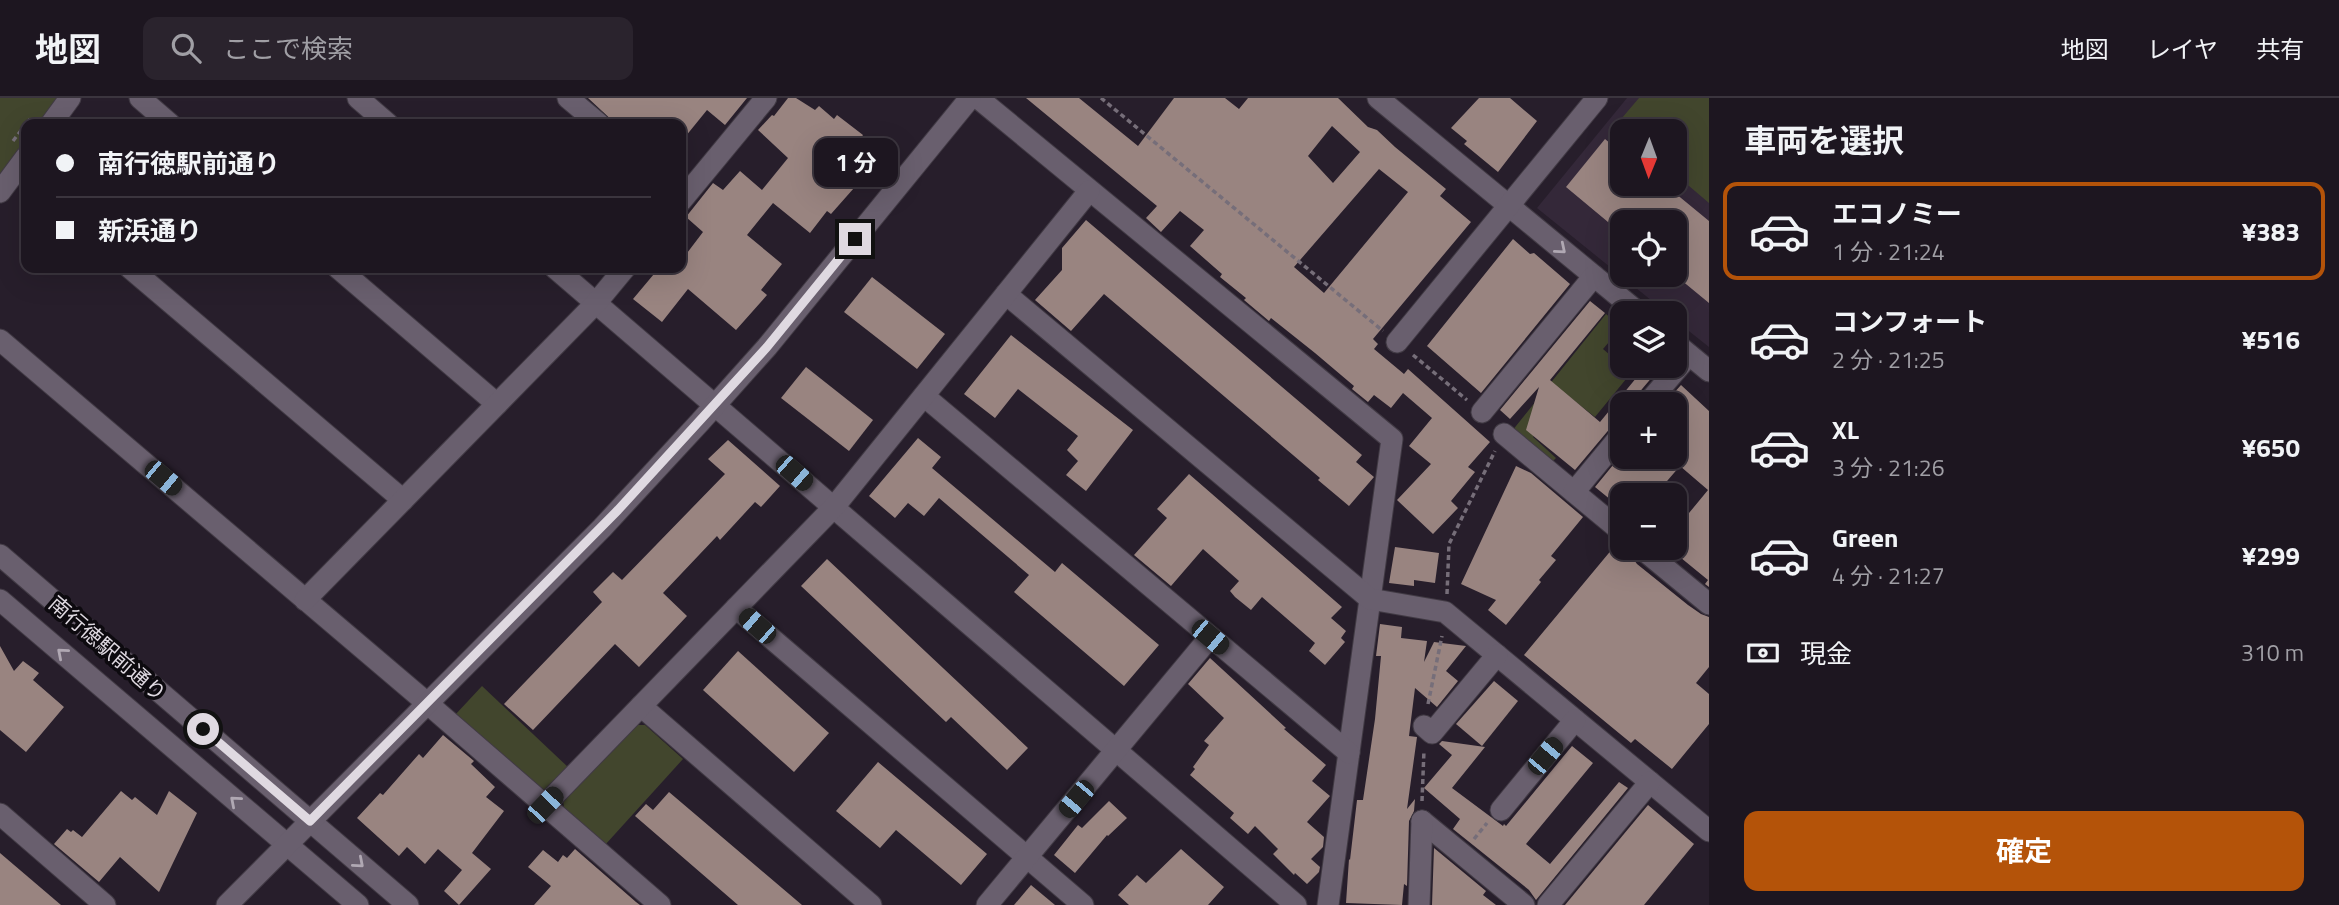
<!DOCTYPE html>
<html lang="ja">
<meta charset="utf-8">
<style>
body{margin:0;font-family:"Titillium Web","Noto Sans JP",sans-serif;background:#2a232d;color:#f1f3f6;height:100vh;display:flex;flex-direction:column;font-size:26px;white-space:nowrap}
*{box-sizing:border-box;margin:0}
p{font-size:23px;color:#a09fa5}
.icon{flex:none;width:38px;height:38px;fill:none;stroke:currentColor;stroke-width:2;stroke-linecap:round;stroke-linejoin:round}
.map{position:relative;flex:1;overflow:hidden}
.sheet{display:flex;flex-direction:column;background:#1d1620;width:630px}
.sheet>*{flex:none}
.guide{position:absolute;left:21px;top:21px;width:665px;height:154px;border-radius:14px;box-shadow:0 7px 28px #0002,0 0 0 2px #3b353e;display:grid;align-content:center;height:154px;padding:0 35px;background:#1d1620}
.needle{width:46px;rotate:181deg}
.tools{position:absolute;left:1610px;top:21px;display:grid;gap:14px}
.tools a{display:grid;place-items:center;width:77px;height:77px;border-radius:14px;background:#1d1620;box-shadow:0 7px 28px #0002,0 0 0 2px #3b353e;font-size:35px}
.end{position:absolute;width:32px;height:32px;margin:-16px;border:9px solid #dfd9e1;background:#111;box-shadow:0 0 0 4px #111}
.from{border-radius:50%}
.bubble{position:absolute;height:49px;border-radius:14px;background:#1d1620;box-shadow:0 7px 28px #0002,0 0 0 2px #3b353e;font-size:23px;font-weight:700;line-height:49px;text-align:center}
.car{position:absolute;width:21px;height:42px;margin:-21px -10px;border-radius:9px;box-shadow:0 0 5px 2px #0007;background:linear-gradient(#222 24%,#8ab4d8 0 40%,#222 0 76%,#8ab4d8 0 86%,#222 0)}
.guide b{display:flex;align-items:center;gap:24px;height:66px;font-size:26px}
.guide b+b{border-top:2px solid #3b353e}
.guide i{width:18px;height:18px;background:#f1f3f6}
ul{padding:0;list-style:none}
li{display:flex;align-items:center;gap:21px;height:98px;margin:0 14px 10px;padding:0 21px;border:4px solid transparent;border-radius:14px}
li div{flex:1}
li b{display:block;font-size:26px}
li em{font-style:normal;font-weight:700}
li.on{border-color:#b45309}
li>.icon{width:63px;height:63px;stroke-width:1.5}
h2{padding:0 35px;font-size:32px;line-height:84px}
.pay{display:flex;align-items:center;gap:18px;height:77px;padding:0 35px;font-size:26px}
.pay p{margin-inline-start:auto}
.button{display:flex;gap:14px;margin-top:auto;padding:14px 35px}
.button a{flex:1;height:80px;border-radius:14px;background:#b45309;color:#fff;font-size:28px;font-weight:700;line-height:80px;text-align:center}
header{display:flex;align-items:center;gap:42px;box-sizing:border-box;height:98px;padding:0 35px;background:#1d1620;border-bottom:2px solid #3b353e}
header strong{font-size:33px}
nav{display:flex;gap:38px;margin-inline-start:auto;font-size:24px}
.search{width:490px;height:63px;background:#2a232d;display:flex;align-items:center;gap:18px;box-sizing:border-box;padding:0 24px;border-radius:14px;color:#a09fa5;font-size:26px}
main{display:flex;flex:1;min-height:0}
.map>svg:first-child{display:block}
</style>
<header>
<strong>地図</strong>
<div class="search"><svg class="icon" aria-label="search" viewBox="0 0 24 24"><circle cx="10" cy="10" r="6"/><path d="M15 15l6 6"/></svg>ここで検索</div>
<nav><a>地図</a><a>レイヤ</a><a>共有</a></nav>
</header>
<main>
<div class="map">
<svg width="1709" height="807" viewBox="0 0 1709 807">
<rect width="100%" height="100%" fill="#271e2b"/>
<!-- built -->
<path fill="#342839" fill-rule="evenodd" d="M1627,0h82v249l-34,-27v-7h-8l-130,-105zM1622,33h53v53h-53zM1622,124h53v53h-53z"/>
<!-- green -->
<g fill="#42462d">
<polygon points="0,0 59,0 39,26 26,26 26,44 0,79"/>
<polygon points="1639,0 1709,0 1709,105 1675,76 1675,33 1624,33 1616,27"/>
<polygon points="1606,216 1622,229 1603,251 1631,275 1595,319 1567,297 1533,339 1556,360 1552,364 1512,333"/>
<polygon points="482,588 569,670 547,693 537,692 455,617"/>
<polygon points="635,627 645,627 683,661 605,747 564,711 563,701"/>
</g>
<!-- building -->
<g fill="#998480" fill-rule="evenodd">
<polygon points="588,0 747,0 725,27 707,12 681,44 681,26 616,26"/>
<polygon points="788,0 796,0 815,12 819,8 834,21 837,17 863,37 861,40 875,52 847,84 854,90 831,116 827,113 810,135 773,105 747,137 782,166 761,192 767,197 736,232 688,191 662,224 633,201 659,170 681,170 681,163 703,134 686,119 713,85 723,92 740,73 762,92 788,60 758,32 772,17 774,18"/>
<path d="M1026,0h53l59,48 36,-48h51l14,11 9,-11h90l30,29 9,3 18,17 51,42 -6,7 31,26 -98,117 5,5 -4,5 30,25 4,-5 82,73 -22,25 7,5 -24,29 7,7 -25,26 -36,-34 34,-36 -22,-18 23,-28 -29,-25 -12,15 -17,-13 -6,7 -16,-13 2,-3 -39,-33 -44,-35 -2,3 -25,-21 2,-2 -26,-21 2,-3 -32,-28 14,-16 -24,-19 -19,21 -15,-14 11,-12zM1332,28l28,26 -27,31 -25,-27zM1379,71l29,23 -84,101 -30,-26z"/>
<polygon points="1479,0 1510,0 1537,23 1498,74 1464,46 1467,43 1451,30"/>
<polygon points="1605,41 1622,55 1622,86 1664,86 1709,123 1709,205 1675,177 1675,124 1648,124 1636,115 1628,124 1622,124 1620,134 1566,89"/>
<polygon points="1086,122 1362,357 1356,364 1374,379 1349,408 1318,382 1320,380 1104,196 1071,233 1035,202 1062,172 1062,150"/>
<polygon points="1513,141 1530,156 1534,155 1570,186 1481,295 1427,248"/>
<polygon points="872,179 945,236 917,271 844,214"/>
<polygon points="1590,203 1605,215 1550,282 1600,324 1646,268 1655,268 1659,271 1637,297 1634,306 1622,306 1622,323 1612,328 1575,372 1526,332 1539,289 1510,321 1500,312"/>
<polygon points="1011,237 1133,332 1086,393 1066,377 1078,363 1067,352 1078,338 1018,291 995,320 964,296"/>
<polygon points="806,269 873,322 849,353 781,300"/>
<polygon points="1681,287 1709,313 1709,489 1705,486 1708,482 1675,455 1675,432 1708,392 1680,368 1655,397 1622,397 1622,411 1595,389 1622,356 1622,359 1675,359 1675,306 1664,306"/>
<polygon points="918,340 941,359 932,370 1055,474 1062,465 1159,547 1124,588 1014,494 1029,477 939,400 924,418 908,405 895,420 869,398"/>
<polygon points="728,342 780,388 761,409 755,404 720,442 717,438 663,495 687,518 639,569 615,546 533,632 504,606 602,504 593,494 613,474 622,482 725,376 708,361"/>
<polygon points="1516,368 1531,375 1583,419 1551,458 1556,462 1539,482 1541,484 1506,527 1488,512 1496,502 1461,486"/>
<polygon points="1189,376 1342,509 1331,520 1346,533 1341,540 1345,544 1325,567 1309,553 1315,545 1262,499 1251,512 1235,499 1230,493 1239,483 1203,451 1171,488 1134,457 1167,420 1157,411"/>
<polygon points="1395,449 1439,455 1435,485 1414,482 1414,488 1389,485"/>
<polygon points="1613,450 1628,450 1629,455 1637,466 1688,507 1701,516 1709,519 1709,569 1696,585 1709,596 1709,626 1672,671 1635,641 1631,645 1524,557"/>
<polygon points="827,461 1028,650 1007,672 951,619 946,624 801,488"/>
<polygon points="1380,526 1402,529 1401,540 1427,543 1424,564 1434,544 1466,548 1446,573 1458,583 1437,609 1415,590 1409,638 1417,639 1407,711 1415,701 1414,713 1409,723 1407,788 1404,786 1402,807 1346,805 1349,761 1350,762 1357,702 1363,702 1375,621 1381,558 1376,558"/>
<polygon points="0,548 14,573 23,563 39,575 33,582 64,609 26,654 0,632"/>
<polygon points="738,553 829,635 794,674 703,592"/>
<polygon points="1210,560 1286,630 1284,631 1326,667 1312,683 1330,698 1307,724 1324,739 1323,749 1311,761 1320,769 1319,774 1307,786 1295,775 1294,777 1273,756 1278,751 1255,728 1248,736 1230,720 1234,715 1190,677 1195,671 1193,669 1209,647 1204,643 1224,620 1188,586"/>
<polygon points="1494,583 1518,603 1482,648 1456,626"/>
<polygon points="443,637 474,663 471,666 495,689 486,699 504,713 472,755 491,771 459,807 444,793 462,772 438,751 425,766 407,749 399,758 357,720 380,695 383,697 419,656 423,660"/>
<polygon points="1442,643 1485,649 1452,690 1503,728 1504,726 1506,728 1572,648 1593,665 1526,746 1550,766 1619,684 1628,690 1536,802 1529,792 1453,731 1460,721 1424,690 1452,657 1439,646"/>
<polygon points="878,664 987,756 961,787 896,732 880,750 836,713"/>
<polygon points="121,693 132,702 135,699 157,717 169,693 197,715 159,794 120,759 99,784 54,746 67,731 71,734 73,732 82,739"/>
<polygon points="669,694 802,807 738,807 635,718 646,706 653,712"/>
<polygon points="1109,703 1127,720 1108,738 1107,737 1075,775 1054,757 1078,727 1082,730"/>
<polygon points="1648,707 1694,746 1644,807 1565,807"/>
<polygon points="1434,750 1486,793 1483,797 1496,807 1432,807"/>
<polygon points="575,751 636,804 640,807 534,807 551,788 528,769 543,752 558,764 563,757 567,760"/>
<polygon points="1181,751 1224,789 1208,807 1129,807 1118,797 1137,777 1146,785"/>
<polygon points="0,755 61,807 0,807"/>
<polygon points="1031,787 1055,807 1014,807"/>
</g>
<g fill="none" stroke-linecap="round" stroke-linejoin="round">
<!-- minor casing -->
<g stroke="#413a44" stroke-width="23">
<g id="minor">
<polyline points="140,0 170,26"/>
<polyline points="358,0 388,26"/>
<polyline points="568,0 599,26"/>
<polyline points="978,0 1392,341 1328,807"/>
<polyline points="1378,0 1639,215"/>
<polyline points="51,26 70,0"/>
<polyline points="0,94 26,59"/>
<polyline points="681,103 766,0"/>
<polyline points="130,170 403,402"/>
<polyline points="338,170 497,306"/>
<polyline points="555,170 1296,807"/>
<polyline points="1006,196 1370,501 1445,514 1709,733"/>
<polyline points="0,242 427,605 660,807"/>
<polyline points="1397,244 1597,0"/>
<polyline points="1675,245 1709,273"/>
<polyline points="924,298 1349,655"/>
<polyline points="1647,306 1689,257"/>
<polyline points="1482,314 1594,178"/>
<polyline points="1504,336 1622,434"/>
<polyline points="1574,394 1622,336"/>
<polyline points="1641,450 1709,506"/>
<polyline points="0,457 408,807"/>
<polyline points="0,502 358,807"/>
<polyline points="305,502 596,205 625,170"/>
<polyline points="736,510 1083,807"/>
<polyline points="641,608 871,807"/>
<polyline points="1424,628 1432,635 1497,557"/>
<polyline points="545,707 834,409 1089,93"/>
<polyline points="1501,712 1575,622"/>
<polyline points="0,716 105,807"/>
<polyline points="1422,723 1524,807"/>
<polyline points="227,807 602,430 700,324 767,249 970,0"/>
<polyline points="987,807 1210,539"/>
<polyline points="1419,807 1422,723"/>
<polyline points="1548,807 1650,684"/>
</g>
</g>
<!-- path -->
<g stroke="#766e79" stroke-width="3.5" stroke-dasharray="5 3.5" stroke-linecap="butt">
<polyline points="1101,0 1383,233"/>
<polyline points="13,43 30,21"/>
<polyline points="1413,257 1467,302"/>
<polyline points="1447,496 1449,446 1495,353"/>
<polyline points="1428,606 1442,538"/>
<polyline points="1422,703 1424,652"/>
<polyline points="1474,741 1487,725"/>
</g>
<!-- minor -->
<use href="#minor" stroke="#695f6e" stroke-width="21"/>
</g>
<!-- one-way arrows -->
<defs><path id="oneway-chevron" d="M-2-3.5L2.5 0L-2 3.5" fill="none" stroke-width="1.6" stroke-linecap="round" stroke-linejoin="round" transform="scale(1.75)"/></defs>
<g stroke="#b0a8b3">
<use href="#oneway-chevron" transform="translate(1561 151) rotate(40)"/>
<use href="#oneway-chevron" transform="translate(62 555) rotate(-139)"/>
<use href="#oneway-chevron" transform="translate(235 703) rotate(-139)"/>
<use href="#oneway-chevron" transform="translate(359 765) rotate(41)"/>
</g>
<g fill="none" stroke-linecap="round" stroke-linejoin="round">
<!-- route -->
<polyline stroke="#dfd9e1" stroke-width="9" points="203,631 310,723 618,412 767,249 855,141"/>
</g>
<g text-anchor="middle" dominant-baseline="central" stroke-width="7" stroke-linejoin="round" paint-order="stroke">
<!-- street labels -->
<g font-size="21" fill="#dfd9e1" stroke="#0d0a0f">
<text transform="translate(108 550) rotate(41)">南行徳駅前通り</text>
</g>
</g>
</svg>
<div class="tools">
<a><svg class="needle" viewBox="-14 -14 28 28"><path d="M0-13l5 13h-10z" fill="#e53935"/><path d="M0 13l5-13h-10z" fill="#a09fa5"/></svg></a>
<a><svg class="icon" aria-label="locate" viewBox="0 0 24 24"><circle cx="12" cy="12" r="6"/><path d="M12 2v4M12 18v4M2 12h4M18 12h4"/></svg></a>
<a><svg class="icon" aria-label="layers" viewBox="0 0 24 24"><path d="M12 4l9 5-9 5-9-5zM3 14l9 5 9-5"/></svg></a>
<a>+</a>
<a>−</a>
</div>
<i class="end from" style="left:203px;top:631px"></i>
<i class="end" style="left:855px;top:141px"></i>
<div class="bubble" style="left:814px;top:40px;width:84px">1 分</div>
<i class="car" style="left:794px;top:375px;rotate:131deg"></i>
<i class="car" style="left:163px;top:380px;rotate:130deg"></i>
<i class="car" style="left:757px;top:528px;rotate:311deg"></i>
<i class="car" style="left:1210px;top:539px;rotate:130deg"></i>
<i class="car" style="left:1545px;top:658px;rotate:40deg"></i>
<i class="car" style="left:1076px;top:701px;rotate:220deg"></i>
<i class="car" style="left:545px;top:707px;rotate:44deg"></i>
<div class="guide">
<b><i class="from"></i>南行徳駅前通り</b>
<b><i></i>新浜通り</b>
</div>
</div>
<section class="sheet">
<h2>車両を選択</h2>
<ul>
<li class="on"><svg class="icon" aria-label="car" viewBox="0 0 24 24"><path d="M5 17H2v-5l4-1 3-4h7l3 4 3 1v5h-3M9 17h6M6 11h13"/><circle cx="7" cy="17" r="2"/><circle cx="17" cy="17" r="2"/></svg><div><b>エコノミー</b><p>1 分 · 21:24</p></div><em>¥383</em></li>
<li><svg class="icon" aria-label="car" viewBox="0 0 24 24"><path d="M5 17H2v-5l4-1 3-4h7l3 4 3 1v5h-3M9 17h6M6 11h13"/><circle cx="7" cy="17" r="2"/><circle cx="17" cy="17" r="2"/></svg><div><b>コンフォート</b><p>2 分 · 21:25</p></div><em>¥516</em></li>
<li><svg class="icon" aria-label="car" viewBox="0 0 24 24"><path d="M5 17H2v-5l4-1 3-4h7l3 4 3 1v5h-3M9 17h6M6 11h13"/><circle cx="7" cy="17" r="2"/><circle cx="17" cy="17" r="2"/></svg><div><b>XL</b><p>3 分 · 21:26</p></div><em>¥650</em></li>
<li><svg class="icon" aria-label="car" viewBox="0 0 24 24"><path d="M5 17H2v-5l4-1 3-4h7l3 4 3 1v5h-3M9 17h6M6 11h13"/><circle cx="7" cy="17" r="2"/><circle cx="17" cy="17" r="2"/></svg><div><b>Green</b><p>4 分 · 21:27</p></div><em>¥299</em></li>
</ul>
<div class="pay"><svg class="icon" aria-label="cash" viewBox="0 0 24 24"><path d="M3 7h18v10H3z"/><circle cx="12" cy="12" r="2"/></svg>現金<p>310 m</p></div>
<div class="button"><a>確定</a></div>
</section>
</main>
